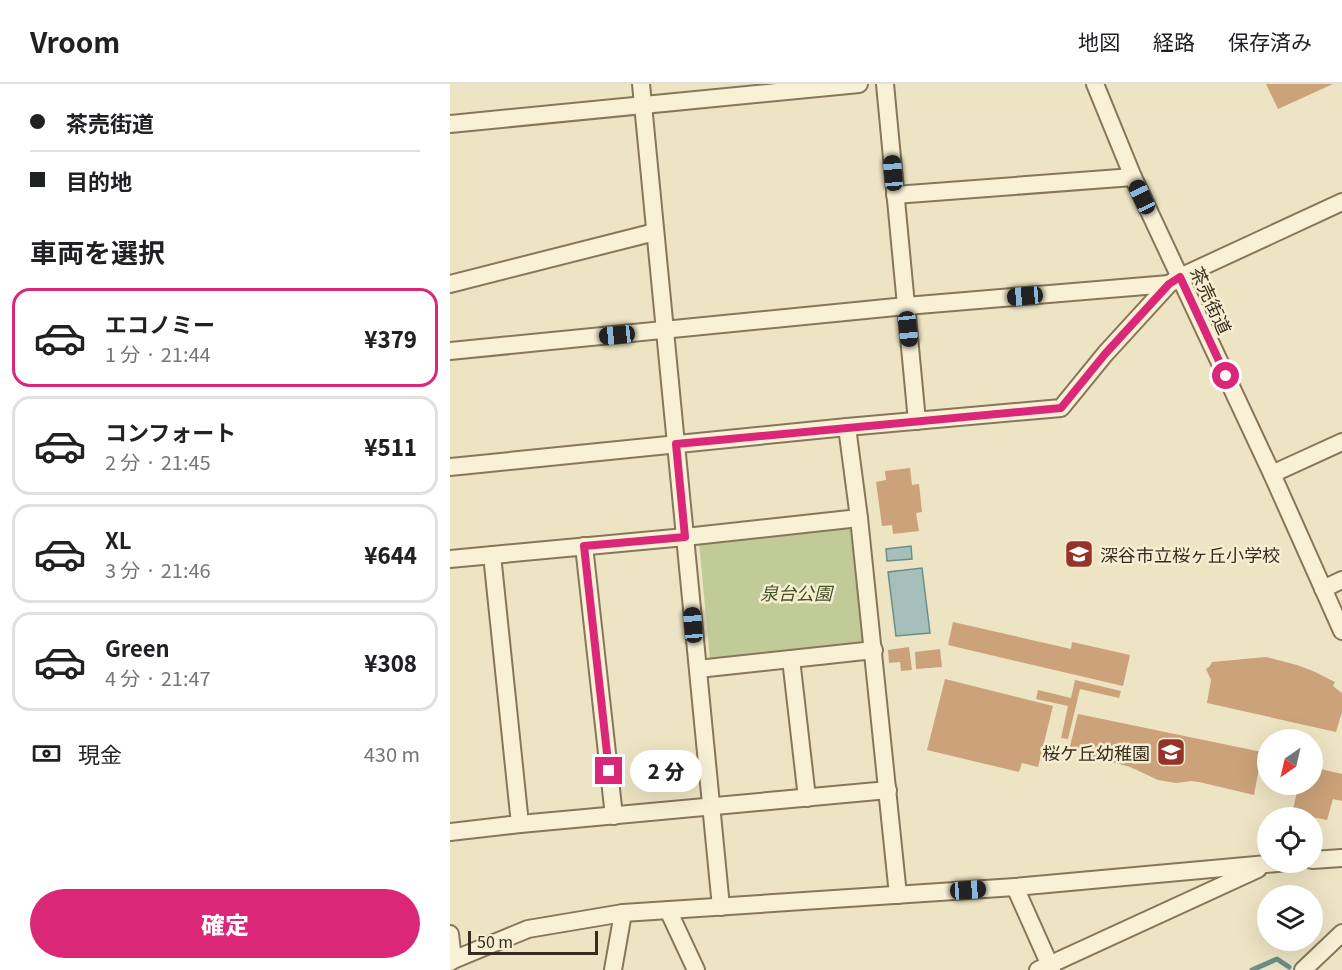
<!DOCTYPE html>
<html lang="ja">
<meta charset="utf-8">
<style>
body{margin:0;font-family:Georgia,"Noto Sans JP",serif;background:#f2f2f2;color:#202124;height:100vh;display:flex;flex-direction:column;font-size:22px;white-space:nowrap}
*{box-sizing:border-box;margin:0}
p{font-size:20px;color:#757577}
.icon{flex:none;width:33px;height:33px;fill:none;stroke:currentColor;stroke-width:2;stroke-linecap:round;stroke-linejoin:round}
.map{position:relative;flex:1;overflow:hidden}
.side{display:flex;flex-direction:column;background:#fff;width:450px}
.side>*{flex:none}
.guide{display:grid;align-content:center;height:132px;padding:0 30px;background:#fff}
.needle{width:39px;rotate:214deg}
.tools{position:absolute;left:807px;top:645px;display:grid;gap:12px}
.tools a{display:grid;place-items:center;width:66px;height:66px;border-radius:50%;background:#fff;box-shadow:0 6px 24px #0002;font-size:30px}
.scale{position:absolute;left:18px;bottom:15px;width:130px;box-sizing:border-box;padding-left:6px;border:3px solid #372c1e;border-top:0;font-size:16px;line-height:21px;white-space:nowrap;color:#372c1e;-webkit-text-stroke:4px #f5eed2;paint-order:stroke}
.end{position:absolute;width:27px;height:27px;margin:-14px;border:8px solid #db2777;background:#fff;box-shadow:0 0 0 3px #fff}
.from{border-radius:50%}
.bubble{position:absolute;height:42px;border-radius:21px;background:#fff;box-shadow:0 6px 24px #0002;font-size:20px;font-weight:800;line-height:42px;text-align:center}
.car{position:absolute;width:18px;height:36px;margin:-18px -9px;border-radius:8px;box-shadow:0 0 4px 2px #0007;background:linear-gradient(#222 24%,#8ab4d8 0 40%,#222 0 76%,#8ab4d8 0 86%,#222 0)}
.guide b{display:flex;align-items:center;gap:21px;height:57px;font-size:22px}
.guide b+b{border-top:2px solid #e0e0e0}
.guide i{width:15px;height:15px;background:#202124}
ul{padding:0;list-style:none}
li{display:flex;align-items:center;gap:18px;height:99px;margin:0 12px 9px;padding:0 18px;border:3px solid #e0e0e0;border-radius:18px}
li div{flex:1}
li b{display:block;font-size:22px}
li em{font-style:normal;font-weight:800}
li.active{border-color:#db2777}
li>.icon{width:54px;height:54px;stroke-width:1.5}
h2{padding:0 30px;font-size:27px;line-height:72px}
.pay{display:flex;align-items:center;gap:15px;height:66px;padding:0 30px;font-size:22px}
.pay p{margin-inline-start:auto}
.cta{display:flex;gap:12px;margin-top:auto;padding:12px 30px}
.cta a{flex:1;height:69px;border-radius:36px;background:#db2777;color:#fff;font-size:24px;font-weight:800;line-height:69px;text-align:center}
header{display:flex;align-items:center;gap:36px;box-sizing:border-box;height:84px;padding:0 30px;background:#fff;border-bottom:2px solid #e0e0e0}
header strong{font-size:28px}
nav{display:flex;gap:33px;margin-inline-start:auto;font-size:21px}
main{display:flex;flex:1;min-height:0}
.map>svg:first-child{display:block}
</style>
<header>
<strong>Vroom</strong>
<nav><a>地図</a><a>経路</a><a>保存済み</a></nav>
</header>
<main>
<section class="side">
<div class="guide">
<b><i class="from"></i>茶売街道</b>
<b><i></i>目的地</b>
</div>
<h2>車両を選択</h2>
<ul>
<li class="active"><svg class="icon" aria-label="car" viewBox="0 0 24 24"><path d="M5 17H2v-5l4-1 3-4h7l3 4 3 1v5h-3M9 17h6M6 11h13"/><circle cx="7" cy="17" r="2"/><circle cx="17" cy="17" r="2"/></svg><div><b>エコノミー</b><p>1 分 · 21:44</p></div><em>¥379</em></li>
<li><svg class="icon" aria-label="car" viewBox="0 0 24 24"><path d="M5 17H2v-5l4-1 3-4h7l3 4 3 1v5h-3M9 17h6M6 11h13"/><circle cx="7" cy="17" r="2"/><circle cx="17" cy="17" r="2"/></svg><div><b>コンフォート</b><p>2 分 · 21:45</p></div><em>¥511</em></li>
<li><svg class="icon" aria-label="car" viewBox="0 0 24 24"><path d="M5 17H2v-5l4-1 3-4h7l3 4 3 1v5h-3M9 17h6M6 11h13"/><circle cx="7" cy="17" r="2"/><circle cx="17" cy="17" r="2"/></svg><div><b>XL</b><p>3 分 · 21:46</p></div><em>¥644</em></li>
<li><svg class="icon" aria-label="car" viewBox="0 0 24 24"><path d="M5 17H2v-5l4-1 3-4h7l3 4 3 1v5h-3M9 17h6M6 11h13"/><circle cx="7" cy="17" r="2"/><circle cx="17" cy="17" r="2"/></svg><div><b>Green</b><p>4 分 · 21:47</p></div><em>¥308</em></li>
</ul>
<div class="pay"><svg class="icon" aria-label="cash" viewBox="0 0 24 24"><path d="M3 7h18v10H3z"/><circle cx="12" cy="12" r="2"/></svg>現金<p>430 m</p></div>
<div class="cta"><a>確定</a></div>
</section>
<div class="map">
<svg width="892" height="886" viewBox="0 0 892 886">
<rect width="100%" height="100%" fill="#ede4c3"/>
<!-- green -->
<polygon fill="#c1cb97" points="403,441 420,561 260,576 249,458"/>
<!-- water -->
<g fill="#a5c0ba" stroke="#6c8e88" stroke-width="1.5">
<polygon points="461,462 462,475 437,477 436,465"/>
<polygon points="472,484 480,549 446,552 438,488"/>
</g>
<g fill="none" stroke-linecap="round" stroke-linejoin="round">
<!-- stream -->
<polyline stroke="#6c8e88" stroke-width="5" points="802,886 827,875 839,883"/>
</g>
<!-- building -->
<g fill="#cba279">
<polygon points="816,0 883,0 828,25"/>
<polygon points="460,384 462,401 469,400 472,428 466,429 469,447 443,450 442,441 432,442 426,398 436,396 435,387"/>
<polygon points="503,538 621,565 622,558 680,571 673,602 498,561"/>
<polygon points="459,563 462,586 451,587 450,578 439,579 438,566"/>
<polygon points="490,565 492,583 466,585 465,568"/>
<polygon points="816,573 847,581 863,587 885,598 883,602 892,609 892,628 886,648 757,619 761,596 756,585 760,582 762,578"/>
<polygon points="495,595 603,622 588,683 572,679 569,688 477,666"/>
<polygon points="625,596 671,607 669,614 630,605 618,655 611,654 618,622 586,615 588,606 621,614"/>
<polygon points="628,630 812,668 804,711 749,698 741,697 726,699 708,696 680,683 619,666"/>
<polygon points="862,683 892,690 892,717 883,715 877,736 842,729 849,700 862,700"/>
</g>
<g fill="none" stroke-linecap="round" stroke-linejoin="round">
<!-- minor casing -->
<g stroke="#87765a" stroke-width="20">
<g id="minor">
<polyline points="191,0 271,823"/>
<polyline points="435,0 467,337"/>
<polyline points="645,0 683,93 822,390 892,547"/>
<polyline points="0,40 409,0"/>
<polyline points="445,111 683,93"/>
<polyline points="0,200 205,148"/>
<polyline points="0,267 456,222 719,200"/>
<polyline points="397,343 409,434 448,811"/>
<polyline points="0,383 397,343 611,324 655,270 719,200 730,193 892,118"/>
<polyline points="822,390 892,358"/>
<polyline points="134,462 164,732"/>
<polyline points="42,471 70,740"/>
<polyline points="0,475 235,453 409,434"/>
<polyline points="873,505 892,496"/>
<polyline points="341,575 357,714"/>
<polyline points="248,585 424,566"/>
<polyline points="0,748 70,740 438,706"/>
<polyline points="862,776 892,774"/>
<polyline points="565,803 602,886"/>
<polyline points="218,826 246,886"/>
<polyline points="0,850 3,876"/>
<polyline points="0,878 3,876 78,845 173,829 565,803 838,778"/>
<polyline points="163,886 173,829"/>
<polyline points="588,886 808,785"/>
<polyline points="853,886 892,849"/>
</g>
</g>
<!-- minor -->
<use href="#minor" stroke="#f8f1d6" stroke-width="16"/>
</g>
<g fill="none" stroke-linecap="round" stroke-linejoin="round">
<!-- route -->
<polyline stroke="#db2777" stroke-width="8" points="159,687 134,462 235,453 226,360 611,324 655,270 719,200 730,193 776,292"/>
</g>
<!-- icons -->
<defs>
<g id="school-square" transform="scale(1.5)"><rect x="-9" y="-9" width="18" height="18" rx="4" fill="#95332b" stroke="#f5eed2"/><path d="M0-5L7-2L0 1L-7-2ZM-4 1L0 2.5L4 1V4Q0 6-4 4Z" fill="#fff"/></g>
</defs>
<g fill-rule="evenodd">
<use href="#school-square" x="629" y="470"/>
<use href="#school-square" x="721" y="668"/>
</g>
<g text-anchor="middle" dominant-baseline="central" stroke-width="5" stroke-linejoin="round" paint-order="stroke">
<!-- street labels -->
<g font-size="18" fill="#372c1e" stroke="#f5eed2">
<text transform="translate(762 216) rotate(65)">茶売街道</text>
</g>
<!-- poi labels -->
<g font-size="18" fill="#372c1e" stroke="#f5eed2" text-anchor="start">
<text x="650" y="470">深谷市立桜ヶ丘小学校</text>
<text x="700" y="668" text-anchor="end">桜ケ丘幼稚園</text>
</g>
<!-- park labels -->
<g font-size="18" font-style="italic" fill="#445325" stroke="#f5eed2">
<text x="346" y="508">泉台公園</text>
</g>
</g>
</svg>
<div class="tools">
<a><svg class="needle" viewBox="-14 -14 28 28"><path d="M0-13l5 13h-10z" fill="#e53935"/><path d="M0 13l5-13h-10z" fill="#757577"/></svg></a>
<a><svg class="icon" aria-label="locate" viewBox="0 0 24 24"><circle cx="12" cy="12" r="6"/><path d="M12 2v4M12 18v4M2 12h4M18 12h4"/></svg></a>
<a><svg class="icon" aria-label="layers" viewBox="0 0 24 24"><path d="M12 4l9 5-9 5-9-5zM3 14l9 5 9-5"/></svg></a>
</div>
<div class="scale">50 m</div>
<i class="end from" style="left:776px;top:292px"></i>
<i class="end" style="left:159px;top:687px"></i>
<div class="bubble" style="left:180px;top:666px;width:72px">2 分</div>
<i class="car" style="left:443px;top:89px;rotate:355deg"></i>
<i class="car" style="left:692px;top:113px;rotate:335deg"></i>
<i class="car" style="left:575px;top:212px;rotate:265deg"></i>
<i class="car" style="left:458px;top:245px;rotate:174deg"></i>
<i class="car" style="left:167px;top:251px;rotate:264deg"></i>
<i class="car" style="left:243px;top:541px;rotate:355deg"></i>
<i class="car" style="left:518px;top:806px;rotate:86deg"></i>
</div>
</main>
